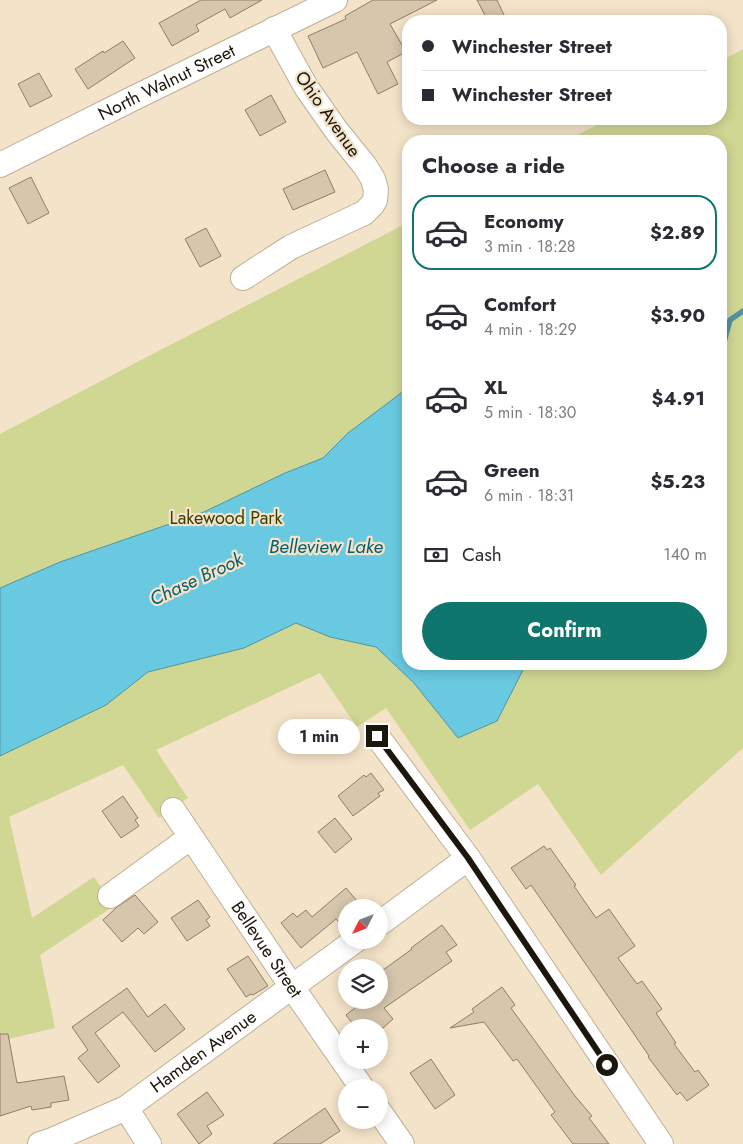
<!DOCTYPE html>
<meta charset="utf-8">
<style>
body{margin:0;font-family:Jost,sans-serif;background:#f7f7f7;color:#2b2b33;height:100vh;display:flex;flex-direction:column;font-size:19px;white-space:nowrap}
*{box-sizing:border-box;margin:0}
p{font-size:16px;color:#7c7c81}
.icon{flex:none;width:28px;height:28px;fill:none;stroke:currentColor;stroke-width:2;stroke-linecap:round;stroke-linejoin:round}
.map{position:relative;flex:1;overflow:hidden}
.details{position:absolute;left:402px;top:135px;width:325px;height:535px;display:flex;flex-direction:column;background:#fff;border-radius:20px;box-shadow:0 2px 12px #0003}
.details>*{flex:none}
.hud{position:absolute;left:402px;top:15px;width:325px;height:110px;border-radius:20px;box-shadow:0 2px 12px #0003;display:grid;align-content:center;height:110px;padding:0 20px;background:#fff}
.needle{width:32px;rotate:228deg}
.controls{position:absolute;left:338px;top:899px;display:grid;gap:10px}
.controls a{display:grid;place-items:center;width:50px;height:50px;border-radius:50%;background:#fff;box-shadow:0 2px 12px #0003;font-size:25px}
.end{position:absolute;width:22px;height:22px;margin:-11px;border:6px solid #1c170d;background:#fff;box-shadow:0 0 0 2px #fff}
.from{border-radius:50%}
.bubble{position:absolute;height:35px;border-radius:18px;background:#fff;box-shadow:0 2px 12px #0003;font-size:16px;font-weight:700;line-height:35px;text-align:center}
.hud b{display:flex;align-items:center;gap:18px;height:48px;font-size:19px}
.hud b+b{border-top:1px solid #e1e1e2}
.hud i{width:12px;height:12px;background:#2b2b33}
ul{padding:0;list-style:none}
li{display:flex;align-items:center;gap:15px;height:75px;margin:0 10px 8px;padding:0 10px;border:2px solid transparent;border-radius:20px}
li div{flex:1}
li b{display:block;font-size:19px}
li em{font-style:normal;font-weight:700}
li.on{border-color:#0f766e}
li>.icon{width:45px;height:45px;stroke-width:1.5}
h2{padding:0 20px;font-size:22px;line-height:60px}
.pay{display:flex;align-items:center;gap:12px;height:55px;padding:0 20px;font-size:19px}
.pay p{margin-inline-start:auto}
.cta{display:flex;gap:10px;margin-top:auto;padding:10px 20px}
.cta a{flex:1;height:58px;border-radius:30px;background:#0f766e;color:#fff;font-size:20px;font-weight:700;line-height:58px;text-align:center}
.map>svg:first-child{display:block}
</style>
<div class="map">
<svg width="743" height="1144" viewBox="0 0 743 1144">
<rect width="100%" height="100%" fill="#f3e3c8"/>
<!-- green -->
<polygon fill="#d0d793" points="743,49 743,748 601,875 538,784 470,830 386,708 357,727 320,673 156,750 188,798 159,818 123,765 9,817 32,918 94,877 114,906 40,955 55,1028 0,1041 0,434 143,359 409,222 409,664 721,664 721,141 565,141 609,119 721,119 721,61"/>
<!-- water -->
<polygon fill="#68c9e1" stroke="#5194a1" points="409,387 409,664 526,664 497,721 458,738 414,683 376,647 330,637 296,623 244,648 148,672 106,705 0,756 0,588 60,562 204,512 285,473 323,458 348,433"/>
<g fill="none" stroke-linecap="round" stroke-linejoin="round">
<!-- stream -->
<polyline stroke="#5194a1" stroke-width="5.5" points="721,353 730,320 743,311"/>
</g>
<!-- building -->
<g fill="#d5c6ac" stroke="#8d7f66">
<polygon points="201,0 262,0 230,18 225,9 196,25 199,31 172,46 159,23"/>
<polygon points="373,0 437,0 390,24 406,52 387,62 398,84 378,94 357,52 323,68 308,36 346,19 345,16"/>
<polygon points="477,0 497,0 504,15 491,21 488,21"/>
<polygon points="123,41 135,58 88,89 75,69 103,51 104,53"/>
<polygon points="39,73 52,96 30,107 18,84"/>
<polygon points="271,95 286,122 260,136 245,110"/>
<polygon points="325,170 335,192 293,210 283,189"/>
<polygon points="31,177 49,213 28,224 9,188"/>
<polygon points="206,228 221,256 200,267 185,239"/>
<polygon points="371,773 384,790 378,793 380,796 353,816 338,796 364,775 366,777"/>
<polygon points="123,796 138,818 135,820 139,826 121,838 102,811"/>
<polygon points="335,818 352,839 335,853 318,832"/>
<polygon points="544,846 547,850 550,848 576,885 574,886 596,918 609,909 635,946 618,958 637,984 642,981 662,1009 656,1013 676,1043 674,1044 695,1072 698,1070 709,1085 687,1101 680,1092 677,1095 648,1057 649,1056 632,1031 531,885 526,889 511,868"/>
<polygon points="346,888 363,908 346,908 346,930 336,919 301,948 281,923 293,913 297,917 306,910 312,917"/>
<polygon points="135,895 158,922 144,934 138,928 122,942 103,920 117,907"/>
<polygon points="198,900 210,917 206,920 210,926 187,941 171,918"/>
<polygon points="442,925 457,945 446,952 452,961 384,1008 393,1019 383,1028 356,1028 346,1015 365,1000 378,1000 379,1002 379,973 412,949 411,948"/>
<polygon points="248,956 268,986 253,995 251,994 246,997 227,969"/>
<polygon points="502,987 515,1005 511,1008 575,1096 592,1116 589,1118 609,1144 573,1144 551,1115 555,1112 517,1059 513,1061 484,1022 450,1028 474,1012 472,1009"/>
<polygon points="127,988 148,1017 165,1004 185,1029 155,1052 123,1012 95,1033 120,1066 98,1083 78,1058 88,1050 72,1027"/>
<polygon points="0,1034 8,1034 17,1083 64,1076 69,1100 51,1103 51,1107 32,1110 31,1106 0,1116"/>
<polygon points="431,1059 455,1095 435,1109 410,1073"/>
<polygon points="207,1092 224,1115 207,1126 212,1134 199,1144 177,1114"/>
<polygon points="325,1108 340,1131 320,1144 273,1144"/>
</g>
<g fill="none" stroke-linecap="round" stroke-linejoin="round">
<!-- minor casing -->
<g stroke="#bfb096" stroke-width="26">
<g id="minor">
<path id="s1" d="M0,165l136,-68 199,-97"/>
<polyline points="243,278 291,247 364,213 372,205 375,200 376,190 373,179 365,166 336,130 306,87 274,29"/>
<polyline points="377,736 468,858 661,1144"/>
<path id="s2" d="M173,810l119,177 70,101"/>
<polyline points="110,896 191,837"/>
<polyline points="379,924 468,858"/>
<polyline points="126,1108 149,1144"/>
<polyline points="379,1111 402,1144"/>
<path id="s3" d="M40,1144l10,-3 76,-33 230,-168"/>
</g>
</g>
<!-- minor -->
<use href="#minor" stroke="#fff" stroke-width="24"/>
</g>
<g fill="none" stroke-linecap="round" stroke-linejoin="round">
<!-- route -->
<polyline stroke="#1c170d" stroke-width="6" points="377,736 468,858 607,1065"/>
</g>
<g text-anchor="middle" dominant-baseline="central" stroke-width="4.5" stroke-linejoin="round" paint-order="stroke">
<!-- street labels -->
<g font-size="18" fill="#1c170d" stroke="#f3e3c8">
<text stroke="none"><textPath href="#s1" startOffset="186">North Walnut Street</textPath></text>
<text transform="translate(328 114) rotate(55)">Ohio Avenue</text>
<text stroke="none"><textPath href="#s2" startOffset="168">Bellevue Street</textPath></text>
<text stroke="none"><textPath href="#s3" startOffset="189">Hamden Avenue</textPath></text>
</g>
<!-- park labels -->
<g font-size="18" fill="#3b3f03" stroke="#f3e3c8">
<text x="226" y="518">Lakewood Park</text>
</g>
<!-- water labels -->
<g font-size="19" font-style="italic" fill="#095e6f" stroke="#f3e3c8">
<text x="326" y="546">Belleview Lake</text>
<text transform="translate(196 579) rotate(-25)">Chase Brook</text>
</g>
</g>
</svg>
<div class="controls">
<a><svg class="needle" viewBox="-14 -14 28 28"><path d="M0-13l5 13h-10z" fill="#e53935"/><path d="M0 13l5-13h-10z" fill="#7c7c81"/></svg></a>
<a><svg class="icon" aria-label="layers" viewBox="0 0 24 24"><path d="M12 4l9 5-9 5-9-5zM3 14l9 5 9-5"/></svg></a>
<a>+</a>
<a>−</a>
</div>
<i class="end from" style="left:607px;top:1065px"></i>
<i class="end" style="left:377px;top:736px"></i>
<div class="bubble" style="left:278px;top:719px;width:82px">1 min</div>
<div class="hud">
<b><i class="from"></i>Winchester Street</b>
<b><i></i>Winchester Street</b>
</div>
<section class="details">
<h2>Choose a ride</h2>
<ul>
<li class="on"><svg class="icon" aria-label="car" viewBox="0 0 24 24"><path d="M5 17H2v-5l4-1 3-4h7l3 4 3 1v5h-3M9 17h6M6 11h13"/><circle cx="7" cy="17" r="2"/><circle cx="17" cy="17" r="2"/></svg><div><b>Economy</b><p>3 min · 18:28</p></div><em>$2.89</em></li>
<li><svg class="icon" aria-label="car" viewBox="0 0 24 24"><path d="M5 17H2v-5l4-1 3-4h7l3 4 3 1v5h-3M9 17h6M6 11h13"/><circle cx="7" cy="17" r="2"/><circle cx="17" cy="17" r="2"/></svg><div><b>Comfort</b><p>4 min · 18:29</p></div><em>$3.90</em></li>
<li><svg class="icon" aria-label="car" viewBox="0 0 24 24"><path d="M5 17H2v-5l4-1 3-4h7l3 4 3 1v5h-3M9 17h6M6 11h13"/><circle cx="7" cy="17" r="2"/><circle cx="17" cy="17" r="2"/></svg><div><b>XL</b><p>5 min · 18:30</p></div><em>$4.91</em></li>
<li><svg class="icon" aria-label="car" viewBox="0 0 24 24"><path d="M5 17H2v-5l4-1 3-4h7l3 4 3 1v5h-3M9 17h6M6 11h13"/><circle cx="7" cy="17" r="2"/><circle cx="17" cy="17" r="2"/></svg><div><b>Green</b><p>6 min · 18:31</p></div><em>$5.23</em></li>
</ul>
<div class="pay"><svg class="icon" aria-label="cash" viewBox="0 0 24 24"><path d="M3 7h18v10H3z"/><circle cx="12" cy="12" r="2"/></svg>Cash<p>140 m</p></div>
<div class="cta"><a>Confirm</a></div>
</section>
</div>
